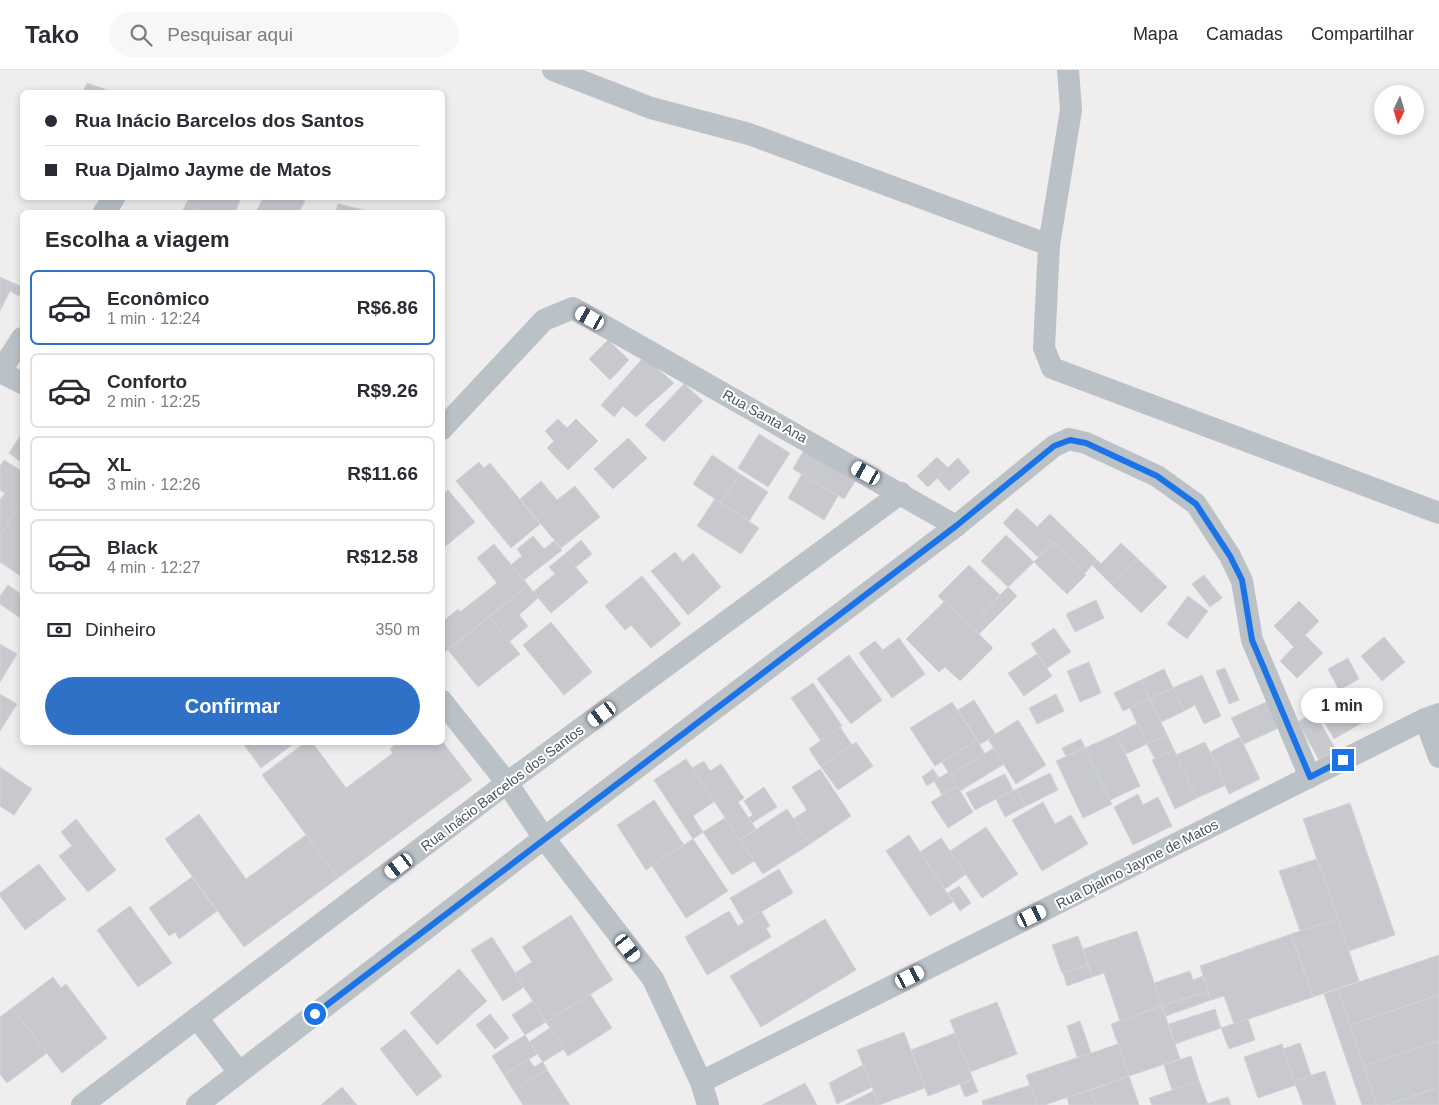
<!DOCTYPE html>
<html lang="pt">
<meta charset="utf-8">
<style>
body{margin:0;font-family:Helvetica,sans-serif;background:#f7f7f7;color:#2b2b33;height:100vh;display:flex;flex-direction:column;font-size:19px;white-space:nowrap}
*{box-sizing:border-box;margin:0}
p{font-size:16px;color:#7c7c81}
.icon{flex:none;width:28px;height:28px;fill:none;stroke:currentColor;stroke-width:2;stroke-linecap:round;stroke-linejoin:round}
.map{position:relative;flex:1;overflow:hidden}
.drawer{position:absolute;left:20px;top:140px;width:425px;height:535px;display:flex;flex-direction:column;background:#fff;border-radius:8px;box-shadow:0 2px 8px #0003}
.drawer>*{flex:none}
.hud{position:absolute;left:20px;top:20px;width:425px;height:110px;border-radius:8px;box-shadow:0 2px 8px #0003;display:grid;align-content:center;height:110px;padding:0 25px;background:#fff}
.needle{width:32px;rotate:184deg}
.fabs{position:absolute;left:1374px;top:15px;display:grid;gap:10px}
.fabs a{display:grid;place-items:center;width:50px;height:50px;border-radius:50%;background:#fff;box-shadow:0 2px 8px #0003;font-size:25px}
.end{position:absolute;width:22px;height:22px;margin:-11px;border:6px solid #1a73e8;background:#fff;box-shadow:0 0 0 2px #fff}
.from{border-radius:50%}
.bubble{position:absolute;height:35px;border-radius:18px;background:#fff;box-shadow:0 2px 8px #0003;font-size:16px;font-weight:700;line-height:35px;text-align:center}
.car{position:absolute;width:15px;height:30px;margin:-15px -8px;border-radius:6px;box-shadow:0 0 4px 1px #0007;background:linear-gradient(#fff 24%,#345 0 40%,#fff 0 76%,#345 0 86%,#fff 0)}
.hud b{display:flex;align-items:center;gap:18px;height:48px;font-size:19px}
.hud b+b{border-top:1px solid #e1e1e2}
.hud i{width:12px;height:12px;background:#2b2b33}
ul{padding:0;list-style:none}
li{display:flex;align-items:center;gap:15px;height:75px;margin:0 10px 8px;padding:0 15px;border:2px solid #e1e1e2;border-radius:8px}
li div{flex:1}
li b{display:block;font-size:19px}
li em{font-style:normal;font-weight:700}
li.on{border-color:#2f71c7}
li>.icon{width:45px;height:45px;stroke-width:1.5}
h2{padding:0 25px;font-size:22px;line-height:60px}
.pay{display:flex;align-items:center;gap:12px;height:55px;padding:0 25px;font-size:19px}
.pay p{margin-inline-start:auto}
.button{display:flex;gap:10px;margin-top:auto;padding:10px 25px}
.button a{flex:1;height:58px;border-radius:30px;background:#2f71c7;color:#fff;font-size:20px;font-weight:700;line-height:58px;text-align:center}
header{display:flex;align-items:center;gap:30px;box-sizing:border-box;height:70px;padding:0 25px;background:#fff;border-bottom:1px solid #e1e1e2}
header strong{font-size:24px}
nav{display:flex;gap:28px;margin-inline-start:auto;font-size:18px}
.search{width:350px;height:45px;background:#f7f7f7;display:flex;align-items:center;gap:12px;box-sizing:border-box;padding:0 18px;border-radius:28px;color:#7c7c81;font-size:19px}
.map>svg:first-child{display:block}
</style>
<header>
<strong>Tako</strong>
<div class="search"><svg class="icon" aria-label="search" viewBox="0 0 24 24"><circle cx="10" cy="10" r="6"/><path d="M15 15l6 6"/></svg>Pesquisar aqui</div>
<nav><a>Mapa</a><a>Camadas</a><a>Compartilhar</a></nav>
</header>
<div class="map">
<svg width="1439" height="1035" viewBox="0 0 1439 1035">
<rect width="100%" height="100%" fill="#efeded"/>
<!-- building -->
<g fill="#c7c9cf" stroke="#d1d3d7">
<polygon points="87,13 113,22 83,22"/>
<polygon points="189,128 241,128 235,142 205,142 186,134"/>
<polygon points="263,128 298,128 305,131 299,142 256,142"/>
<polygon points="186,134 205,142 182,142"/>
<polygon points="338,134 364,140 364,142 336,142"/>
<polygon points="0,207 22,217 19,226 10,221 0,241"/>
<polygon points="608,270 629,290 610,310 589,289"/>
<polygon points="644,287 674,313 636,347 623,336 614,347 601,335"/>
<polygon points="684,314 703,331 664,372 645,355"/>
<polygon points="558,349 567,358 576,349 598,371 568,400 547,378 554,371 545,361"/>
<polygon points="22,363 22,393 9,383"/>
<polygon points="759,364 790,383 768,417 738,398"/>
<polygon points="628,368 647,388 613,419 594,399"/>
<polygon points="809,371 861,402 844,429 793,399"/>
<polygon points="712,385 740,404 721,433 693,414"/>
<polygon points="937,387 948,398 928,417 917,406"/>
<polygon points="958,388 970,402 949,421 937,408"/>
<polygon points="4,390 20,400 22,396 22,432 0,465 0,430 5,423 0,420 0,396"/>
<polygon points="479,392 484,398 490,393 540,454 511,478 456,411"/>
<polygon points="740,404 768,422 749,451 721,433"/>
<polygon points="802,404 838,426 824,450 788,428"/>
<polygon points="541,411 557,430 575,416 600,447 561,478 520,429"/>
<polygon points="448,420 475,452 442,479 442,425"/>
<polygon points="715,429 759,458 741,484 697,456"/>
<polygon points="22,432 22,507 0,492 0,465"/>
<polygon points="1017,438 1053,472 1038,487 1003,453"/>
<polygon points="1050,444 1097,490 1084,504 1037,457"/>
<polygon points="1006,465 1034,492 1008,517 981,491"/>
<polygon points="533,466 544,479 554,471 562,480 524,510 511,495 522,486 517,479"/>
<polygon points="581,470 592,484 576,497 565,484"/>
<polygon points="1053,472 1086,505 1067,524 1034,492"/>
<polygon points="1121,473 1138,489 1112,515 1092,495 1097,490 1101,494"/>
<polygon points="494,474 528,515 444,583 442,581 442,552 458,539 460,542 497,513 477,488"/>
<polygon points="675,482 683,492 693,483 721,517 688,545 651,501"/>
<polygon points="565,484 588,512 551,543 533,522 555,504 549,497"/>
<polygon points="1138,489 1167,517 1141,543 1112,515"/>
<polygon points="969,495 1000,525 970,556 938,526"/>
<polygon points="1204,505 1222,528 1210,537 1192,514"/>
<polygon points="642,506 681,554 651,578 631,555 625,560 605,536"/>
<polygon points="8,515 22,525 22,549 0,534 0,526"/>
<polygon points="528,515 538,528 519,545 528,556 509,572 489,547"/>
<polygon points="1008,517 1017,526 979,564 970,556"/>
<polygon points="1188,526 1208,541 1187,569 1167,554"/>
<polygon points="1096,530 1104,548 1075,562 1066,544"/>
<polygon points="945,531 993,578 960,611 945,597 939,602 906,569"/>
<polygon points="1299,531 1319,551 1294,577 1274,556"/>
<polygon points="489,547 520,584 478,617 448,580"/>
<polygon points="551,552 592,602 564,625 523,575"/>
<polygon points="1054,558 1071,582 1047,598 1031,574"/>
<polygon points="1305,565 1323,583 1297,608 1280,591"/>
<polygon points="1384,567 1405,592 1382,611 1361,586"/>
<polygon points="899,568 925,604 892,628 859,583 875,571 883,580"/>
<polygon points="0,574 17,584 0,612"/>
<polygon points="1037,584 1052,606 1024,626 1008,603"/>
<polygon points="849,585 882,630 851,654 817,609"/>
<polygon points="1348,588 1359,609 1339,620 1328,599"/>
<polygon points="1089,592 1101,623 1080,632 1067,601"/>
<polygon points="1225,598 1239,630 1229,634 1216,601"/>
<polygon points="1164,599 1173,618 1150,629 1141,610"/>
<polygon points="1202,605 1221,646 1204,654 1195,635 1184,641 1173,618"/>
<polygon points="1141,610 1150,629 1123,641 1114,623"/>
<polygon points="813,613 842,656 821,671 791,628"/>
<polygon points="1173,618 1184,641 1161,652 1150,629"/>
<polygon points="1348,623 1365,651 1334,669 1318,641"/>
<polygon points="0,624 17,634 0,661"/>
<polygon points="1056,624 1064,641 1037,654 1029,638"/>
<polygon points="1150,629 1167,665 1147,674 1130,638"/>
<polygon points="1273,629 1285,655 1244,674 1231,648"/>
<polygon points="974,630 996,665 980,674 958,640"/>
<polygon points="952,632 977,670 935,696 910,658"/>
<polygon points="1314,642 1336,680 1319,690 1298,652"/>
<polygon points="1018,650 1046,695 1016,714 988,669"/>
<polygon points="1138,653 1147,674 1126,684 1116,664"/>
<polygon points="840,657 852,675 821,697 809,679"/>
<polygon points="1116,664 1140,716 1110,730 1085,678"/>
<polygon points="1167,665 1174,680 1155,689 1147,674"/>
<polygon points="1240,667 1260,709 1229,724 1210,682"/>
<polygon points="1081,669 1085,678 1066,686 1062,678"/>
<polygon points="977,670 985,684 950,705 942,692"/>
<polygon points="442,671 472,710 338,808 262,705 306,672 312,672 346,718 393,683 390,679 398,672 442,672"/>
<polygon points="242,672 296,672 261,698"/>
<polygon points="856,672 873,696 838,720 821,697"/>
<polygon points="1205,672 1226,715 1197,728 1176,685"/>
<polygon points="994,678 1004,694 960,721 950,705"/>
<polygon points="1085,678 1112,734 1083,748 1056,691"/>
<polygon points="1174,680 1197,728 1175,739 1152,690"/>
<polygon points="686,689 715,731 693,746 703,762 693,769 654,710"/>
<polygon points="704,691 710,701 721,694 744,728 738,732 756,759 740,770 692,698"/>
<polygon points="0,697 32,719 14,745 0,736"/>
<polygon points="820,699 851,746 810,774 793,749 807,740 792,717"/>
<polygon points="933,699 939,708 927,716 922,707"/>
<polygon points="949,702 957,716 942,725 934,711"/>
<polygon points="1050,703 1058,720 1026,736 1017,719"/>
<polygon points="1005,704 1013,720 975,740 966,723"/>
<polygon points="957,716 973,742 948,758 931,732"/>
<polygon points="764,717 777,737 752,753 748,748 753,745 744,731"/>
<polygon points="1017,719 1026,736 1005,747 996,729"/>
<polygon points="1138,724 1143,735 1158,727 1172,756 1133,775 1114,737"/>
<polygon points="654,730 684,775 646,800 617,755"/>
<polygon points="1043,732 1055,754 1071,745 1088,774 1042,801 1012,750"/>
<polygon points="1350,733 1395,865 1349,881 1303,749"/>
<polygon points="787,739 810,774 763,804 740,770"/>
<polygon points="199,744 246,809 306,765 338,808 244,877 165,769"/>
<polygon points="725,748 754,791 732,805 703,762"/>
<polygon points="76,749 116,800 88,822 59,786 72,776 61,762"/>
<polygon points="986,757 1018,804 982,828 950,781"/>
<polygon points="909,765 953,832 930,846 886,781"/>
<polygon points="941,768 966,804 945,819 920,782"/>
<polygon points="693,769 728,821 686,848 652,796"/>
<polygon points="1317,789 1338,849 1300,861 1279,801"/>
<polygon points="39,794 66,829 25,860 0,826 0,823"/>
<polygon points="779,799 793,823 744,852 730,828"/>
<polygon points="192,807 217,841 179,869 175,862 169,866 149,838"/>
<polygon points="959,816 971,833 960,841 948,823"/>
<polygon points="130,836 172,893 138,917 97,860"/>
<polygon points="729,841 738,856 761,841 770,856 766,858 771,867 707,905 685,867"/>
<polygon points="571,845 613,910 546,952 515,903 532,892 522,877"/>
<polygon points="825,849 856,900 761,957 730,906"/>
<polygon points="1338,849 1359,911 1313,927 1291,864"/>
<polygon points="1137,861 1162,936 1120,951 1104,903 1092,907 1083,879"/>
<polygon points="1291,864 1313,927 1234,954 1224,926 1211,930 1200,896"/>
<polygon points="1078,866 1088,895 1062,903 1052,875"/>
<polygon points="492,867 524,917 503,931 471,880"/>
<polygon points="1439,885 1439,925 1350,955 1338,919"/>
<polygon points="1088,895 1092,907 1067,916 1063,903"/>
<polygon points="459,899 487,931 437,975 410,943"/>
<polygon points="1190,901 1193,910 1203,906 1208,921 1162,936 1154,913"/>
<polygon points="53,907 61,918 66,914 107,968 62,1003 12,938"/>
<polygon points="1338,919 1350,955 1377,1035 1362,1035 1324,924"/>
<polygon points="1208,921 1211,930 1166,946 1162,936"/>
<polygon points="590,924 612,958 568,986 546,952"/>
<polygon points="1439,925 1439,971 1364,996 1350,955"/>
<polygon points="533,931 546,952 525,965 512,945"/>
<polygon points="997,932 1017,984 970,1002 950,950"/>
<polygon points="1162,936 1180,989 1129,1006 1111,954"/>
<polygon points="12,938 47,983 7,1013 0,1004 0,947"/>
<polygon points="1215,939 1221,958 1175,974 1169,954"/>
<polygon points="490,944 509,968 495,979 476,955"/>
<polygon points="1248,949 1255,970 1229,979 1221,958"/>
<polygon points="1080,951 1091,983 1077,987 1067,956"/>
<polygon points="550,958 564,979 543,992 529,972"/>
<polygon points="405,959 442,1006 417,1026 380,979"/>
<polygon points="904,962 925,1018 879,1035 857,980"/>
<polygon points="955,963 973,1009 928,1026 911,980"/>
<polygon points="525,965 537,984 504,1005 492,986"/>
<polygon points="1439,971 1439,1017 1387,1035 1377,1035 1364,996"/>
<polygon points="1300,973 1311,1005 1294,1011 1283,979"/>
<polygon points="1118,974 1129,1006 1045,1035 1037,1035 1026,1005"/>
<polygon points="1282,974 1296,1015 1258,1028 1244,987"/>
<polygon points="1191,986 1199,1011 1172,1020 1164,995"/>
<polygon points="529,989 534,997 543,992 547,1000 514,1021 504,1005"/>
<polygon points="863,995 872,1017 837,1034 829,1013"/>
<polygon points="547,1000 570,1035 523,1035 514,1021"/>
<polygon points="1325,1001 1336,1035 1303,1035 1294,1011"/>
<polygon points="1129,1006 1139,1035 1096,1035 1091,1020"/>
<polygon points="973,1009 978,1022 965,1027 960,1014"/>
<polygon points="1199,1011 1208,1035 1152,1035 1149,1028"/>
<polygon points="805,1013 817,1035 762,1035"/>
<polygon points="1030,1015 1037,1035 983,1035 982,1031"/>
<polygon points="342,1017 357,1035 321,1035"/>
<polygon points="1439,1017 1439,1035 1387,1035"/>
<polygon points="1091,1020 1096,1035 1069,1035 1067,1027"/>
<polygon points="873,1021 879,1035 845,1035"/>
<polygon points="1228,1027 1231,1035 1208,1035 1207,1034"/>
</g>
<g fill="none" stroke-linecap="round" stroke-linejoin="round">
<!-- minor -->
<g stroke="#bac1c7" stroke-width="22">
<polyline points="553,0 651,38 749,64 1049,175"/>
<polyline points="1068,0 1071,40 1049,175 1044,278 1052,298 1439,443"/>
<polyline points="104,142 114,128"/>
<polyline points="0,302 22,268"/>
<polyline points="0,302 22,313"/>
<polyline points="442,359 544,250 573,238 956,456"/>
<polyline points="442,631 507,713 544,768 653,909 701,1012 708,1035"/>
<polyline points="1425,649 1439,687"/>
<polyline points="197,948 239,1002"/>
<polyline points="701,1012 1425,649 1439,644"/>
<polyline points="82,1035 507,713 901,423"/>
<polyline points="197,1035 544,768 956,456 1054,376 1069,369 1086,373 1157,406 1196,434 1230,486 1242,511 1252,570 1310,707"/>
</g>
</g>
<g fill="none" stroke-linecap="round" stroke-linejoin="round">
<!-- route -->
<polyline stroke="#1a73e8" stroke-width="6" points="315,944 956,456 1054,376 1070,370 1086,373 1157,406 1196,434 1230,486 1242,510 1252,570 1310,707 1343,690"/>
</g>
<g text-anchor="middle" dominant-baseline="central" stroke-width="4" stroke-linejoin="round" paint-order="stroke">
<!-- street labels -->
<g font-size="14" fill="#475057" stroke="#fff">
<text transform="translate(765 346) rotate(29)">Rua Santa Ana</text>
<text transform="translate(502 718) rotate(-37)">Rua Inácio Barcelos dos Santos</text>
<text transform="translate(1137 794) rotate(-27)">Rua Djalmo Jayme de Matos</text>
</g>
</g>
</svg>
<div class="fabs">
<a><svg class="needle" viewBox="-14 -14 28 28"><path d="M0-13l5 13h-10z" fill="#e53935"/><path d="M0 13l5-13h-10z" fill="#7c7c81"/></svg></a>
</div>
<i class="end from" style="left:315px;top:944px"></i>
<i class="end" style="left:1343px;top:690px"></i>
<div class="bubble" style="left:1301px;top:618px;width:82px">1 min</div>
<i class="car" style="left:590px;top:248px;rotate:299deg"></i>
<i class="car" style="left:866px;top:403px;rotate:299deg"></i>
<i class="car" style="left:602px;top:644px;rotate:234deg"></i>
<i class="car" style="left:399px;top:796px;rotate:233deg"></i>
<i class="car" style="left:1032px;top:846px;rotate:64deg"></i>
<i class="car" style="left:628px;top:878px;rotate:142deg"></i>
<i class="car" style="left:910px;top:907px;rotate:63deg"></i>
<div class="hud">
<b><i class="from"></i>Rua Inácio Barcelos dos Santos</b>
<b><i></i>Rua Djalmo Jayme de Matos</b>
</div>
<section class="drawer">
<h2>Escolha a viagem</h2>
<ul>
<li class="on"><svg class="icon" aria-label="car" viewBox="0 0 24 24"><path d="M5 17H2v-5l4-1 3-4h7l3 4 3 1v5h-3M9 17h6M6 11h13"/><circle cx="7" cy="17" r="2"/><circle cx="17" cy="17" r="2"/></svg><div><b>Econômico</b><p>1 min · 12:24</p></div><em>R$6.86</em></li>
<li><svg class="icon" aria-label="car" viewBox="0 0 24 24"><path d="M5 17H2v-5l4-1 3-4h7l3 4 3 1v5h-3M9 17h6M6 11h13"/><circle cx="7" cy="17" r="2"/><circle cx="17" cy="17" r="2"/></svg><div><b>Conforto</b><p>2 min · 12:25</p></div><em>R$9.26</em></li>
<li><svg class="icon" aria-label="car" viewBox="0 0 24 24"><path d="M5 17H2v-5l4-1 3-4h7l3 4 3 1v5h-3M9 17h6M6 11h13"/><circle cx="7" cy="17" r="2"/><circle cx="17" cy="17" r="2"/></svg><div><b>XL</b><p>3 min · 12:26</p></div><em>R$11.66</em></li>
<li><svg class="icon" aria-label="car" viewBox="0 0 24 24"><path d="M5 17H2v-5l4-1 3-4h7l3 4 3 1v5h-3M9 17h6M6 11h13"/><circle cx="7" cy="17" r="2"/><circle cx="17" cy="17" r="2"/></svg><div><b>Black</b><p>4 min · 12:27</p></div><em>R$12.58</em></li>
</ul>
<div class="pay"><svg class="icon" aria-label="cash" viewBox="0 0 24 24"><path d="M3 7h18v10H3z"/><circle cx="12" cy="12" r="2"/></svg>Dinheiro<p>350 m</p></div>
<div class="button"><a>Confirmar</a></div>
</section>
</div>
